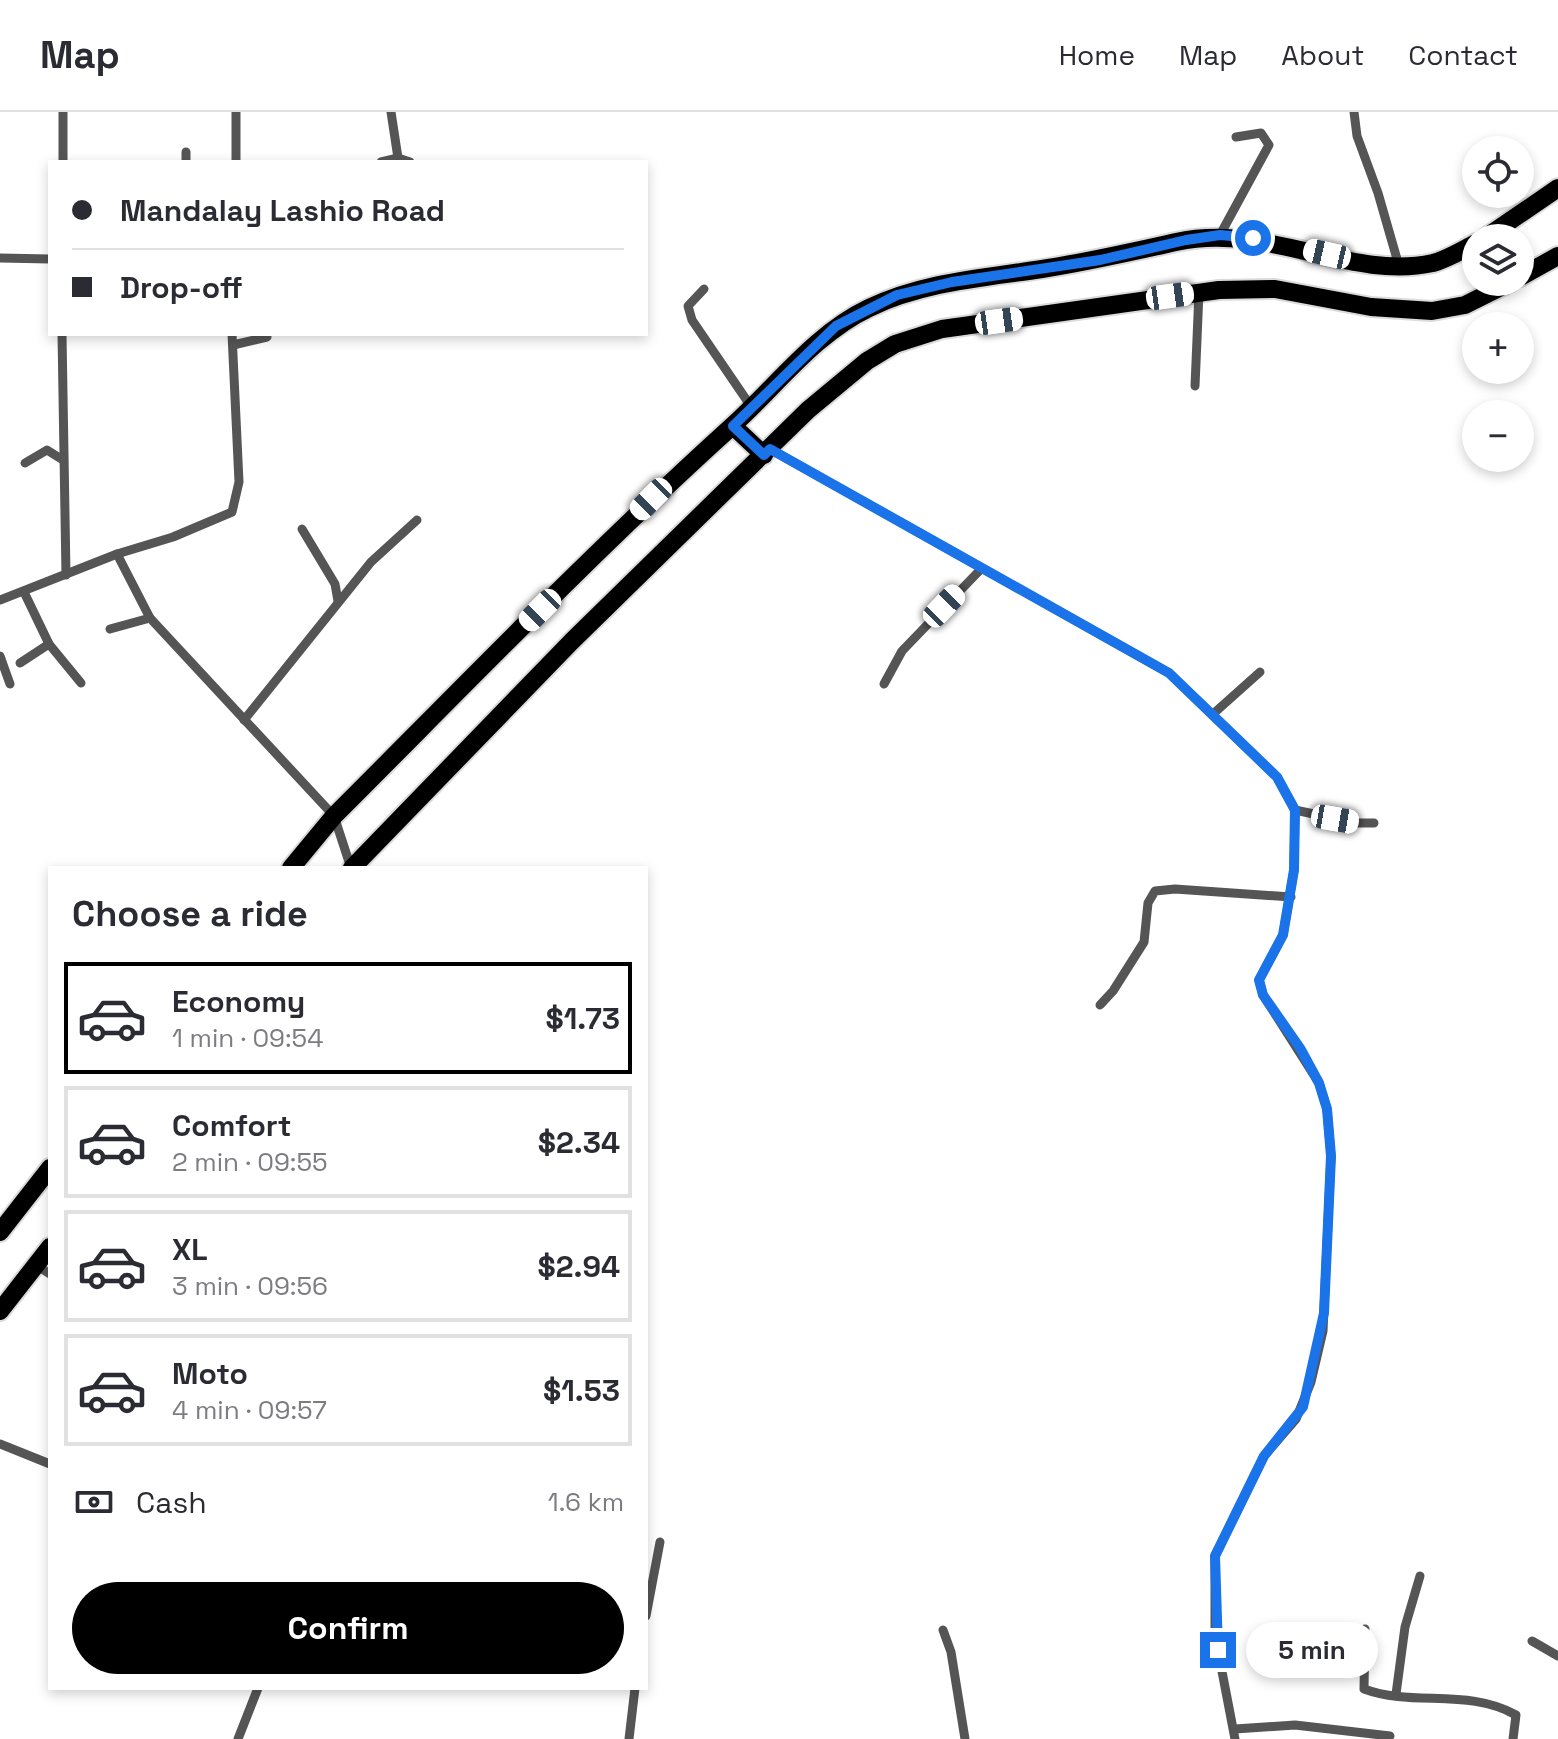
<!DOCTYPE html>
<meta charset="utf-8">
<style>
body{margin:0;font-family:"Space Grotesk",sans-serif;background:#f2f2f3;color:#2b2b33;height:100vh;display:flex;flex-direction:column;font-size:30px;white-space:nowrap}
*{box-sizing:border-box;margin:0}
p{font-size:26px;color:#7c7c81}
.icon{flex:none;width:44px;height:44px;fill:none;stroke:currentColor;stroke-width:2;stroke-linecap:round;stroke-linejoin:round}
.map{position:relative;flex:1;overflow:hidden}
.panel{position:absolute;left:48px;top:754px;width:600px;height:824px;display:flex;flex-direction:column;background:#fff;border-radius:0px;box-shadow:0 4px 12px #0003}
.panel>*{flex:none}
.hud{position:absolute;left:48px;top:48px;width:600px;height:176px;border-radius:0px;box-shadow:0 4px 12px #0003;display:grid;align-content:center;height:176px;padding:0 24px;background:#fff}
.tools{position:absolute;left:1462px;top:24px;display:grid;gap:16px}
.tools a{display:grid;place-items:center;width:72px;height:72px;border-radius:50%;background:#fff;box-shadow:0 4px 12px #0003;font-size:40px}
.end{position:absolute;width:36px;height:36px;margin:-18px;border:10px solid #1a73e8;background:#fff;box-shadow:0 0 0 4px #fff}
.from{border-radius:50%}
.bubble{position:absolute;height:56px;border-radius:28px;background:#fff;box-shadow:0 4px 12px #0003;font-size:26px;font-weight:600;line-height:56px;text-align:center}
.car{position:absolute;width:24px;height:48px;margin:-24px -12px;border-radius:10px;box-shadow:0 0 6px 2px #0007;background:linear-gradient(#fff 24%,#345 0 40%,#fff 0 76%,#345 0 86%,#fff 0)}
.hud b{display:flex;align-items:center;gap:28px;height:76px;font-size:30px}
.hud b+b{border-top:2px solid #e1e1e2}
.hud i{width:20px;height:20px;background:#2b2b33}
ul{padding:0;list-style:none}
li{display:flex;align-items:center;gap:24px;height:112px;margin:0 16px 12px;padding:0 8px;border:4px solid #e1e1e2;border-radius:0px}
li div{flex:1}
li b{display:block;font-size:30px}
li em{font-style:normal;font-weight:600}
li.active{border-color:#000}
li>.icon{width:72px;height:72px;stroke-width:1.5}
h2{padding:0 24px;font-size:36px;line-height:96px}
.pay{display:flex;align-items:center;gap:20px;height:88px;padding:0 24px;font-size:30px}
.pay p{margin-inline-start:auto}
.button{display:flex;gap:16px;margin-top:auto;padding:16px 24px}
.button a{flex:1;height:92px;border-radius:48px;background:#000;color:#fff;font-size:32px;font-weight:600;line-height:92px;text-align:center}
header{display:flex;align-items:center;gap:48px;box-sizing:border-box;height:112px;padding:0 40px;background:#fff;border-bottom:2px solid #e1e1e2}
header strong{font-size:38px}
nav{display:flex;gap:44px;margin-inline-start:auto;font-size:28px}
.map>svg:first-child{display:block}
</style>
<header>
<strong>Map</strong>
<nav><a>Home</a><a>Map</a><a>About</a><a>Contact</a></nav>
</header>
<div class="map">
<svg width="1558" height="1627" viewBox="0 0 1558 1627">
<rect width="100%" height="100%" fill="#fff"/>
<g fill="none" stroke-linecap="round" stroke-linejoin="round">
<!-- highway casing -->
<g stroke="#dbdbdb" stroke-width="22">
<g id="highway">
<polyline points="1485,126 1558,76"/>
<polyline points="1520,165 1558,144"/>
<polyline points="733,314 764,343"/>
<path d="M291,756l43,-52c131,-131 259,-264 396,-388 45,-40 84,-94 139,-120 54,-26 114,-30 173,-39 45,-7 89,-17 134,-27 93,-20 173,39 257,21 15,-4 29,-13 43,-20"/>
<polyline points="352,756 572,529 808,298 867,249 895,232 942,217 1219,178 1275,177 1371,195 1432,199 1465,193 1511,170"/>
<polyline points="0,1120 50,1056"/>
<polyline points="0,1199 50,1135"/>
</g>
</g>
<!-- street -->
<g stroke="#555" stroke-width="9">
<polyline points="63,0 63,50"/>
<polyline points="1354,0 1357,24 1378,81 1399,154"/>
<polyline points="186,40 186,50"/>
<polyline points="398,46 410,50"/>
<polyline points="236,50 236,0"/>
<polyline points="381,50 398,46 391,0"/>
<polyline points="1220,123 1269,33 1261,21 1236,25"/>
<polyline points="0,146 50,147"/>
<polyline points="704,177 688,194 692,208 752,296"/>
<polyline points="62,222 66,463"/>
<polyline points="232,222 239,370 232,400 173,425 117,442 150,506 334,704 351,756"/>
<polyline points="233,233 267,225"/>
<polyline points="1195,274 1199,180"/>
<polyline points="770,337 1169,561 1277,665 1295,698 1294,758 1283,823 1259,868 1263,883 1319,971 1327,997 1331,1044 1323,1219 1311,1270 1296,1307 1264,1344 1215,1444 1215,1523 1235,1627"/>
<polyline points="25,351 47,338 63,348"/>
<polyline points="302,417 335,472 338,489"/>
<polyline points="24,480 49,532 81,571"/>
<polyline points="0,488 117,442"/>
<polyline points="110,517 150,506"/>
<polyline points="0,544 10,572"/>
<polyline points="20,551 49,532"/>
<polyline points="884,572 902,539 981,457"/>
<polyline points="1213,602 1260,560"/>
<polyline points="244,608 371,450 417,408"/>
<polyline points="1295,698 1356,711 1374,711"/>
<polyline points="1100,893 1113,879 1144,830 1148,791 1155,779 1175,777 1291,785"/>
<polyline points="36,1153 50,1162"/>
<polyline points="0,1332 50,1352"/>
<polyline points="646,1504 660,1430"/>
<path d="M1365,1517l-1,60c49,18 105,-1 152,26l-3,24"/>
<polyline points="943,1518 951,1540 965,1627"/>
<polyline points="1532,1529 1558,1544"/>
<polyline points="1396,1582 1405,1515 1420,1464"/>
<polyline points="1235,1617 1295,1613 1390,1624"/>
<polyline points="238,1627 258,1576"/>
<polyline points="629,1627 635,1576"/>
</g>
<!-- highway -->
<use href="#highway" stroke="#000" stroke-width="18"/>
</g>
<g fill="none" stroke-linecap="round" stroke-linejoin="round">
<!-- route -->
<polyline stroke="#1a73e8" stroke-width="10" points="1218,1538 1215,1444 1264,1344 1303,1295 1324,1201 1331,1044 1327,997 1319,971 1300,936 1263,883 1259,868 1283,823 1294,758 1295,698 1277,665 1169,561 770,337 764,343 733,314 836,214 897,183 952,170 1100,148 1186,128 1220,123 1253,126"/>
</g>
</svg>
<div class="tools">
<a><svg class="icon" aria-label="locate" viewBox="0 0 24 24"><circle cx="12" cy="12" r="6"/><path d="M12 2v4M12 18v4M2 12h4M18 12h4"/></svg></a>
<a><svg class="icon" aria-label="layers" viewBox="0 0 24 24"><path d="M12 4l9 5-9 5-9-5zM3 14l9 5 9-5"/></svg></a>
<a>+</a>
<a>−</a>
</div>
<i class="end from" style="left:1253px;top:126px"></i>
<i class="end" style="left:1218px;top:1538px"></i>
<div class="bubble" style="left:1246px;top:1510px;width:132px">5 min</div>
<i class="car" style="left:1327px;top:142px;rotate:283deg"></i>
<i class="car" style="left:1170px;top:184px;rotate:82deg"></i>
<i class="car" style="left:999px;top:209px;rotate:82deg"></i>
<i class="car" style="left:651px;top:387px;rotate:225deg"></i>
<i class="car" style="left:944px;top:494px;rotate:44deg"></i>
<i class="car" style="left:540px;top:498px;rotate:225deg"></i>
<i class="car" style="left:1335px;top:707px;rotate:100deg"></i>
<div class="hud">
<b><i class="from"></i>Mandalay Lashio Road</b>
<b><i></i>Drop-off</b>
</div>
<section class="panel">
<h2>Choose a ride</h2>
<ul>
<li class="active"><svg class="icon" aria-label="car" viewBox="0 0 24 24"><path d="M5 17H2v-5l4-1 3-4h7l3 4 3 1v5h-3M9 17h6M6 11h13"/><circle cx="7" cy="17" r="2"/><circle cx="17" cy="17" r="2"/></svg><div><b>Economy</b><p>1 min · 09:54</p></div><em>$1.73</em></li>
<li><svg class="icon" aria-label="car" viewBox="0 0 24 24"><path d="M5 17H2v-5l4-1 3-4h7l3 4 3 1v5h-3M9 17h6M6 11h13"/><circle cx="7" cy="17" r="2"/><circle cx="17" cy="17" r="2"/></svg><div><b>Comfort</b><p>2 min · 09:55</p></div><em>$2.34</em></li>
<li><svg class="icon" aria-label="car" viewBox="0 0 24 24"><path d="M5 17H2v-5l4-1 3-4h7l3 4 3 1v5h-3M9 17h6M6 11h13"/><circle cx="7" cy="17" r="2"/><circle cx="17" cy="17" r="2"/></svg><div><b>XL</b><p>3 min · 09:56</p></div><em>$2.94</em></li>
<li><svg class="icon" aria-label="car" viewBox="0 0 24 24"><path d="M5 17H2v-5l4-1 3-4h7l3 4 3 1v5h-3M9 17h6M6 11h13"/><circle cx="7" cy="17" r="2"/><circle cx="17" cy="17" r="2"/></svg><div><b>Moto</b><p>4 min · 09:57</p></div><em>$1.53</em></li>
</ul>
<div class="pay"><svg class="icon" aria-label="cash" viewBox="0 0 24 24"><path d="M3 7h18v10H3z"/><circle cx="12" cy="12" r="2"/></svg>Cash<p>1.6 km</p></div>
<div class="button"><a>Confirm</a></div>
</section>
</div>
